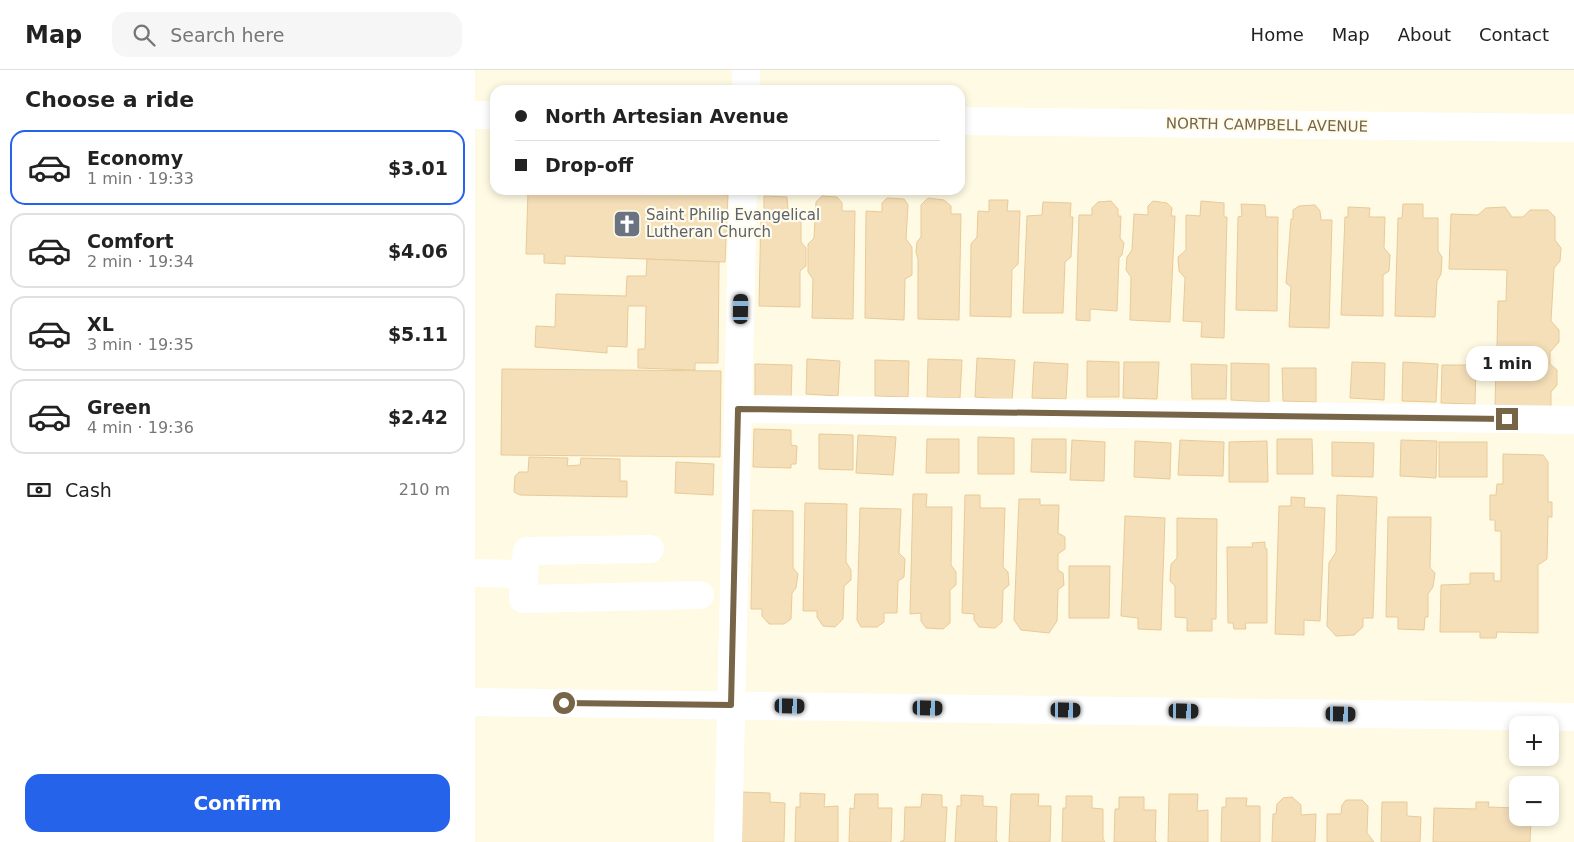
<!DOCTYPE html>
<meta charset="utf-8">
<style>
body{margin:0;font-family:"DejaVu Sans",sans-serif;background:#f6f6f6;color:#222;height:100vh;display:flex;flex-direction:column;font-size:19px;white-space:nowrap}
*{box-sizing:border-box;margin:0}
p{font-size:16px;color:#767676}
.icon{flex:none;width:28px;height:28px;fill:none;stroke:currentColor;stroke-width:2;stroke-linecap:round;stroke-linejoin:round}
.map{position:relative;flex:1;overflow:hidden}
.drawer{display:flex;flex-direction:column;background:#fff;width:475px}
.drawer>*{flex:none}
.hud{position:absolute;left:15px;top:15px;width:475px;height:110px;border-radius:15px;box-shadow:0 2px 8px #0003;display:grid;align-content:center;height:110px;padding:0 25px;background:#fff}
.controls{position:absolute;left:1034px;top:646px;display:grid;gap:10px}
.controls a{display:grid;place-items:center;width:50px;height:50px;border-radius:10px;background:#fff;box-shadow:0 2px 8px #0003;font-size:25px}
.end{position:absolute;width:22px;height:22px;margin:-11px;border:6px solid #786447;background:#fff;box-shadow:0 0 0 2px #fff}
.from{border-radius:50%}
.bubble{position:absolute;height:35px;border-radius:15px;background:#fff;box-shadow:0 2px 8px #0003;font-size:16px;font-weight:700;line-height:35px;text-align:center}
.car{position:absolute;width:15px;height:30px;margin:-15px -8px;border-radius:6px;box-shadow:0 0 4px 1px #0007;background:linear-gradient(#222 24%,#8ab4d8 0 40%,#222 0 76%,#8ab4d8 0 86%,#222 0)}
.hud b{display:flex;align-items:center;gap:18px;height:48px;font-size:19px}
.hud b+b{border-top:1px solid #e0e0e0}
.hud i{width:12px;height:12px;background:#222}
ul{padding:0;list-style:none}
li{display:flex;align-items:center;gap:15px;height:75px;margin:0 10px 8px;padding:0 15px;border:2px solid #e0e0e0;border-radius:15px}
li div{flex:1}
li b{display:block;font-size:19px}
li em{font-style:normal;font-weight:700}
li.current{border-color:#2563eb}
li>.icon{width:45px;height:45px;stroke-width:1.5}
h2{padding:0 25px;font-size:22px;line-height:60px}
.pay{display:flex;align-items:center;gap:12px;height:55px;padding:0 25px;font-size:19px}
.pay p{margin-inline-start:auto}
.action{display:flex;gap:10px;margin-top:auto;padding:10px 25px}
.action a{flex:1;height:58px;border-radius:15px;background:#2563eb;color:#fff;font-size:20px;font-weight:700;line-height:58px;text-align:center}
header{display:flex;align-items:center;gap:30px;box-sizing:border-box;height:70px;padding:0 25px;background:#fff;border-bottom:1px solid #e0e0e0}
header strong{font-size:24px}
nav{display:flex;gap:28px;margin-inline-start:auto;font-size:18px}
.search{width:350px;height:45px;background:#f6f6f6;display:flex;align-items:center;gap:12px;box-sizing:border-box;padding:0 18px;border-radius:15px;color:#767676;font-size:19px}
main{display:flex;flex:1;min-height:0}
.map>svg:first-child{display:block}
</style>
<header>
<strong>Map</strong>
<div class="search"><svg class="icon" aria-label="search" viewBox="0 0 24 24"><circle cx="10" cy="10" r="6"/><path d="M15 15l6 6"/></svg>Search here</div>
<nav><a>Home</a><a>Map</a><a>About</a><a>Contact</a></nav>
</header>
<main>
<section class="drawer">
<h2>Choose a ride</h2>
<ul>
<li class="current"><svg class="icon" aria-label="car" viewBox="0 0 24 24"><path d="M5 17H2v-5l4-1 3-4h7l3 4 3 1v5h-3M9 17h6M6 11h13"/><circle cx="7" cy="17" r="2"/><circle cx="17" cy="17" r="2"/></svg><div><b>Economy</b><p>1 min · 19:33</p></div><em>$3.01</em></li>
<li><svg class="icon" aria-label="car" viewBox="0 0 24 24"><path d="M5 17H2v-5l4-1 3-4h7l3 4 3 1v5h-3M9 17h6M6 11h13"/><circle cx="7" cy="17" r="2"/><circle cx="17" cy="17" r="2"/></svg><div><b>Comfort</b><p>2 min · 19:34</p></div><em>$4.06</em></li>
<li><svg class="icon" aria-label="car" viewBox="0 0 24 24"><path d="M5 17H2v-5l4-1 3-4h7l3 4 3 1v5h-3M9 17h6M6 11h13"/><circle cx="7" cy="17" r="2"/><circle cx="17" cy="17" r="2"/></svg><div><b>XL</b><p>3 min · 19:35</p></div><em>$5.11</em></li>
<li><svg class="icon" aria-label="car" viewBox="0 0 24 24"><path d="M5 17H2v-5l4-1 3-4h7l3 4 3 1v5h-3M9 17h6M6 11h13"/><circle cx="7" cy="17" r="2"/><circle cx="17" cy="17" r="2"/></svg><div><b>Green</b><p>4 min · 19:36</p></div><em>$2.42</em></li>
</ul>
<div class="pay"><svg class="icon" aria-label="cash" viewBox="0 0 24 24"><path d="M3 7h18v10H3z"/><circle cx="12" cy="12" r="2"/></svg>Cash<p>210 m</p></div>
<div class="action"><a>Confirm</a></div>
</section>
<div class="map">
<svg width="1099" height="772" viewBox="0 0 1099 772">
<rect width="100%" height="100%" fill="#fefae3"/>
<!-- building -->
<g fill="#f5dfb9" stroke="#e9ca98">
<polygon points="68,120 174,124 174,120 213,120 213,123 253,125 250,192 90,186 90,194 69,193 69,184 51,184 53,122 68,122"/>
<polygon points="289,126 312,127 313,140 326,141 326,172 331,178 331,196 325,201 325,237 284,236 286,141 289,141"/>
<polygon points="347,126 362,127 367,133 367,141 380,141 378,249 337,248 338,209 333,202 333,174 339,168 341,132"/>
<polygon points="412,128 429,129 433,135 431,169 437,177 437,205 430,209 429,250 390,248 391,141 407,142 407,133"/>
<polygon points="453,128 469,130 476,136 476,144 486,144 484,250 443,249 443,189 441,182 442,172 446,167 446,135"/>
<polygon points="514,130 533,130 532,141 545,141 543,194 537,200 536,247 495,246 496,174 502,167 503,141 514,142"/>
<polygon points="636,131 643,139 643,146 646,146 645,168 649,173 647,185 644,188 642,241 615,239 615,251 601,250 604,145 617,145 617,138 623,132"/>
<polygon points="678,131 692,133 697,138 696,146 700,146 695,252 655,250 656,207 651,200 652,187 657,180 659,144 673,145 673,136"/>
<polygon points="726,131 749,133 749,147 752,147 749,268 726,267 727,252 708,251 710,208 704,201 703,187 711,180 711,145 725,146"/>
<polygon points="568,132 596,133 595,147 598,147 596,187 590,192 588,243 548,243 552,146 567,145"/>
<polygon points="766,134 790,135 791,147 803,147 802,241 761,240 763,147 767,146"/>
<polygon points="928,134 948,134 948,148 963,148 963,181 967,187 966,204 962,211 960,247 920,246 923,148 927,148"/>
<polygon points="840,135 845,141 846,150 857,150 854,258 814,257 816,217 811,213 816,149 818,149 818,140 824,136"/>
<polygon points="873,137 895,138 894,147 910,147 909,178 915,185 914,201 908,205 908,246 866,245 870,147 873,147"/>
<polygon points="1030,137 1037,147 1048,147 1055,140 1073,140 1080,147 1080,170 1086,178 1085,191 1079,198 1076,251 1084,260 1084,272 1075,282 1075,294 1082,300 1082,315 1076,322 1076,339 1020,338 1021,296 1016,295 1017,277 1022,277 1023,231 1031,231 1032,200 974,199 976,144 1003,145 1011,138"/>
<polygon points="172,189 244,192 243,293 220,293 220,300 163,298 163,279 170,279 171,236 153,236 152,277 132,276 132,283 60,277 61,256 80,257 81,224 151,226 152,206 171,206"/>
<polygon points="502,288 540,290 537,330 500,327"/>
<polygon points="332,289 365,291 363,326 331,324"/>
<polygon points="453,289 487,290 485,328 452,327"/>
<polygon points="400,290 434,291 433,327 400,326"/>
<polygon points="612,291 644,292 644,327 612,327"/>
<polygon points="559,292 593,294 591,329 557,328"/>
<polygon points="649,292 684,292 682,329 648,328"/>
<polygon points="877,292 910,293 909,330 875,328"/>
<polygon points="928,292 963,294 961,332 927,331"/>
<polygon points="756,293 794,294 794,332 756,330"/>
<polygon points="280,294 317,295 316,330 280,328"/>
<polygon points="716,294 752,295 751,329 717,329"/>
<polygon points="967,295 1001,295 1000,334 966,333"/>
<polygon points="807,298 841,298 841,332 808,331"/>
<polygon points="27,299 246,301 245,387 26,385"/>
<polygon points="279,359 316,360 316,375 322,376 321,394 316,394 316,398 278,397"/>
<polygon points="344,364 378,365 378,400 344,399"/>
<polygon points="383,365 421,367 418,405 381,403"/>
<polygon points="503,367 539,368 539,404 503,404"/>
<polygon points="452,369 484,369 484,403 451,403"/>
<polygon points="557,369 591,369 591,403 556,402"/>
<polygon points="802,369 837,369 838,404 802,404"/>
<polygon points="597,370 630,372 629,411 595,410"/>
<polygon points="705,370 749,372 748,406 703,405"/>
<polygon points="926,370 962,371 961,408 925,406"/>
<polygon points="660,371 696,373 695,409 659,407"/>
<polygon points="792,371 793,412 754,412 754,372"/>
<polygon points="857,372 899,373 898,407 857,406"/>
<rect x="964" y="372" width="48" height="35"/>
<polygon points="1028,384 1068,385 1073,392 1073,432 1077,432 1077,447 1073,447 1072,489 1063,495 1063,563 1022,562 1021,568 1005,568 1005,562 965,562 966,515 995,514 995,503 1019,503 1019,511 1026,511 1026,461 1020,461 1020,450 1015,450 1015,425 1021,425 1022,414 1028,414"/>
<polygon points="54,387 93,388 92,396 105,395 106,388 145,389 145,411 152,411 152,427 45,425 39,422 40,406 44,402 53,402"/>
<polygon points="201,392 239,394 238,425 200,423"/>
<polygon points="438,424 452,424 451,437 477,437 476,495 481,502 481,515 475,520 475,553 468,559 451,558 446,551 446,543 435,544"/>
<polygon points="490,425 505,425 505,438 530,438 528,497 533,502 534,515 528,520 527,552 520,558 504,557 499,550 499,544 487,543"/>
<polygon points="862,425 902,427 898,548 888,548 888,557 879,565 861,566 852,556 854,493 861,482"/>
<polygon points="816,427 830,428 829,437 850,438 845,551 829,550 829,565 800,564 804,436 816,436"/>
<polygon points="544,429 565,429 565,435 584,435 583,463 590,467 590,479 583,484 583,500 588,503 589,515 583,520 582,551 574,563 546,560 539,550"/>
<polygon points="330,433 372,434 371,492 376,500 376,510 369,516 368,549 360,557 348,556 342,547 342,541 328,541"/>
<polygon points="385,438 426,439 424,483 430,489 429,507 423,511 422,543 409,543 409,552 402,557 386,557 382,550"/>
<polygon points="278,440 318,441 318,498 323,504 321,518 317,523 316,549 309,554 294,554 287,546 287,539 276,539"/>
<polygon points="650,446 690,448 686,560 663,559 663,548 646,546"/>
<polygon points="913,447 956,447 955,498 960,503 958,517 953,524 953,547 950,547 949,560 923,559 923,547 911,547"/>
<polygon points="702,448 742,449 741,549 737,549 737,561 712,561 712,548 700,547 700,516 695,511 696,494 702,488"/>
<polygon points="790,472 790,478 792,479 792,553 770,553 771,559 759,559 758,553 753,553 752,477 778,477 777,473"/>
<polygon points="594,496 635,496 634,548 594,548"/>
<polygon points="265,722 295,723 295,732 310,733 309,772 264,772"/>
<polygon points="325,723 350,724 349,737 363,736 363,772 320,772 321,737 325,737"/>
<polygon points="380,724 403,724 403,738 417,738 416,772 374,772 375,738 379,739"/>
<polygon points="447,724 467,725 467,737 472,737 470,772 425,772 429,770 430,737 446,737"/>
<polygon points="536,724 564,724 563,736 576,736 575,772 534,772"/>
<polygon points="694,724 723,724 722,741 733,740 733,772 693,772"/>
<polygon points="486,725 508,726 508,736 522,737 521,770 523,772 480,772 482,736 486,736"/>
<polygon points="591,726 617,726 617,738 628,739 628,769 630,772 587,772 588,738 591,738"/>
<polygon points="644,727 669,727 669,740 681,740 680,770 682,772 639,772 640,739 644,739"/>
<polygon points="817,727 826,735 826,745 841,744 840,772 797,772 798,744 801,744 802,734 808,728"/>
<polygon points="751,728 772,728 771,736 785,736 785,772 746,772 747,737 751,737"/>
<polygon points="871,730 887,730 893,736 892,763 899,772 852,772 852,744 866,744 867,735"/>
<polygon points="907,732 932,732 932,746 946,747 945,772 906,772"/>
<polygon points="1001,732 1014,732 1013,737 1042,738 1042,748 1056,748 1055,772 958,772 959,738 1001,739"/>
</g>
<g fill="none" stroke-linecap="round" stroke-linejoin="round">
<!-- minor -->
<g stroke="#fff" stroke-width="28">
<polyline points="271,20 271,0"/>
<polyline points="0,45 20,45"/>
<polyline points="485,51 1099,58"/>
<polyline points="263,339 1099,350"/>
<polyline points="0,503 49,504 52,481 175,479"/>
<polyline points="49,504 48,529 225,525"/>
<polyline points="0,632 1099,647"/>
<polyline points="253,772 268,120"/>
</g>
</g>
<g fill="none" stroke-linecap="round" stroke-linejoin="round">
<!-- route -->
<polyline stroke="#786447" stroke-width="6" points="89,633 256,635 263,339 1032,349"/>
</g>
<!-- icons -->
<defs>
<g id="church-square" transform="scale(1.4375)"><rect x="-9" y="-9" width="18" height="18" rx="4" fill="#6b7280" stroke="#fffceb"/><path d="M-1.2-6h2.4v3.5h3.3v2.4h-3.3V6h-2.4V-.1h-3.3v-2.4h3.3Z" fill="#fff"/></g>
</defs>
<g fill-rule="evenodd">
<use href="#church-square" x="152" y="154"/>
</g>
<g text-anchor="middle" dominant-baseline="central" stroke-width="4.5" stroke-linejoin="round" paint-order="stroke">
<!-- street labels -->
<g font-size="15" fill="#786447" stroke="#fffceb">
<text transform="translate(792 55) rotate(1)">NORTH CAMPBELL AVENUE</text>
</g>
<!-- worship labels -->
<g font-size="15" fill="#5b616d" stroke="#fffceb" text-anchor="start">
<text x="171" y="145">Saint Philip Evangelical<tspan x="171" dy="17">Lutheran Church</tspan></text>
</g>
</g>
</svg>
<div class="controls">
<a>+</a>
<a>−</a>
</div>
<i class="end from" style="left:89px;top:633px"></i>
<i class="end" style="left:1032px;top:349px"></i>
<div class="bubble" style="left:991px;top:276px;width:82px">1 min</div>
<i class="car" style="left:266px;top:239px;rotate:1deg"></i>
<i class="car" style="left:315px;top:636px;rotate:91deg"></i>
<i class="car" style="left:453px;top:638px;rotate:91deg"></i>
<i class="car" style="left:591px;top:640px;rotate:91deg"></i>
<i class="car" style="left:709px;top:641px;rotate:91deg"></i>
<i class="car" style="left:866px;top:644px;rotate:91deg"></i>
<div class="hud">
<b><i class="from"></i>North Artesian Avenue</b>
<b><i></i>Drop-off</b>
</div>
</div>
</main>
